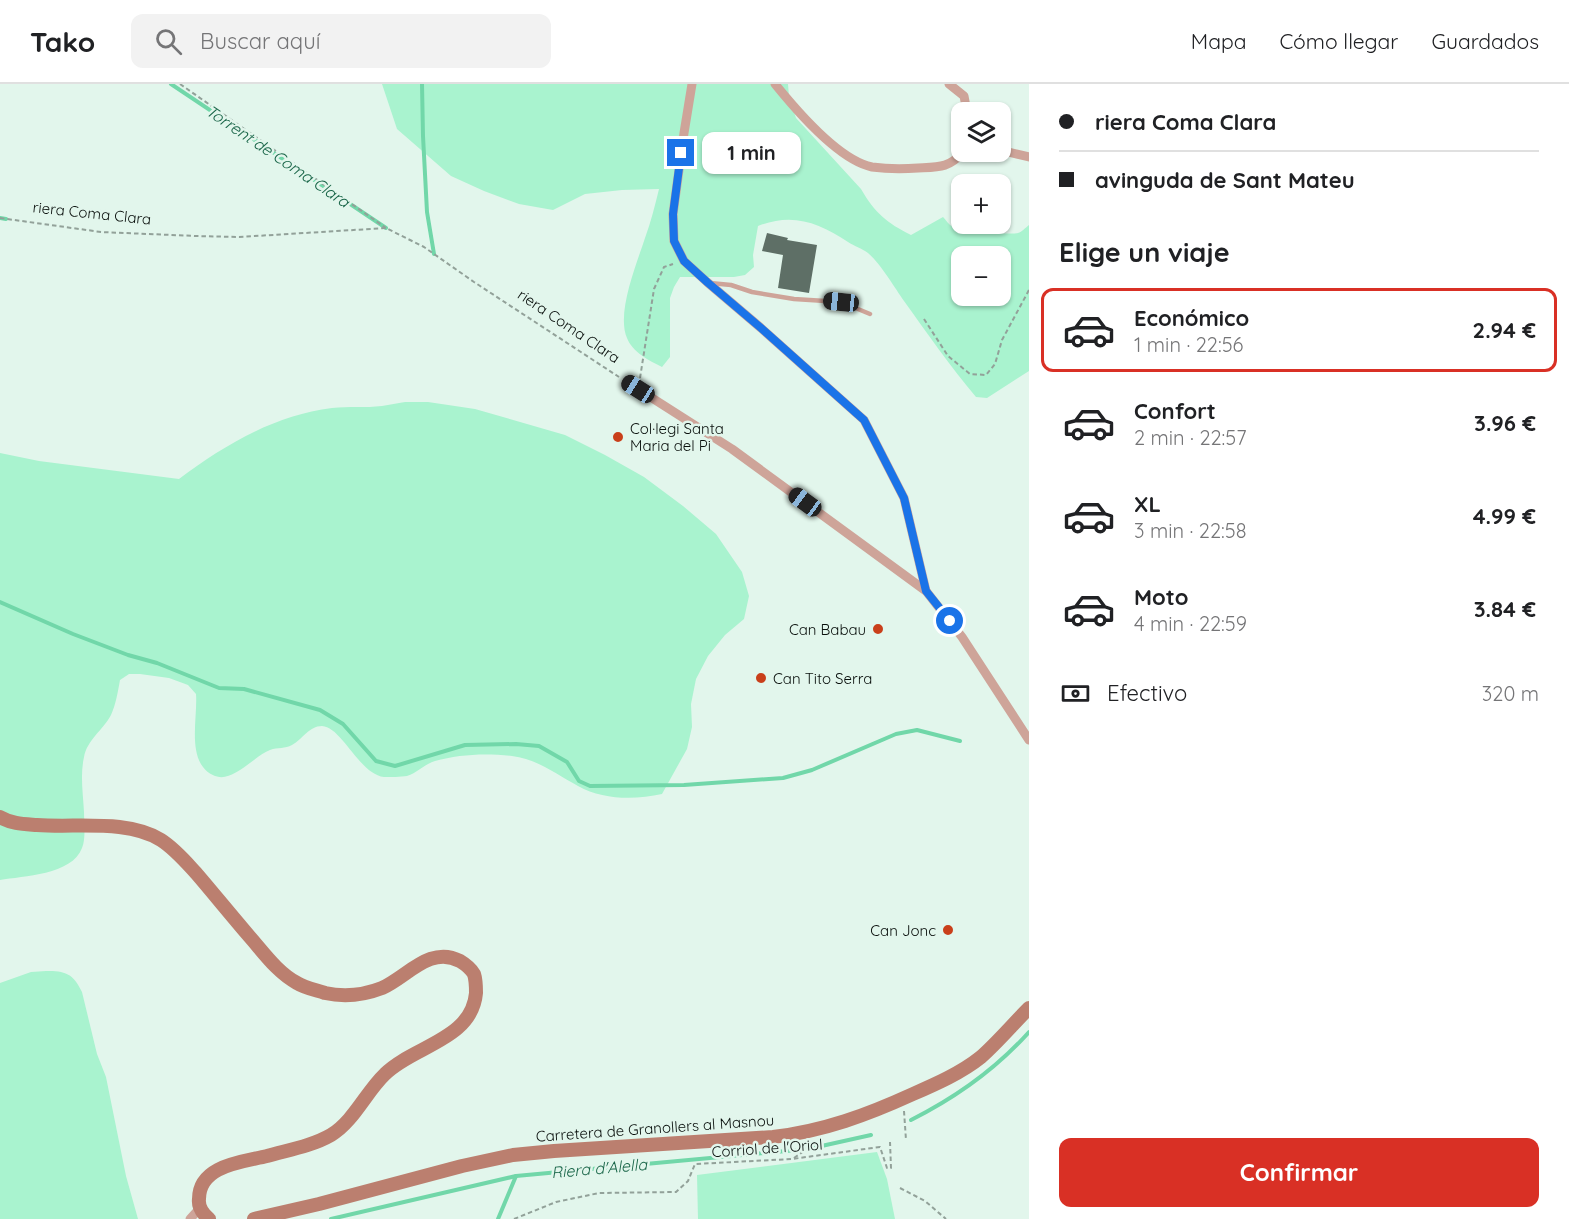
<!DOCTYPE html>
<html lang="es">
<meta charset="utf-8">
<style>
body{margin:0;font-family:Quicksand,sans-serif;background:#f2f2f2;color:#202124;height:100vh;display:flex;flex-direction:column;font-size:22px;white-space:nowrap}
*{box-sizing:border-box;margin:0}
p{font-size:20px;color:#757577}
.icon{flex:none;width:33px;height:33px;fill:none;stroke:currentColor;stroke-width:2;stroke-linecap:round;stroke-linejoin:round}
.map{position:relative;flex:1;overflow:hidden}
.drawer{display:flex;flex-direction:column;background:#fff;width:540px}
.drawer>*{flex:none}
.banner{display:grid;align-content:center;height:132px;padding:0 30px;background:#fff}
.tools{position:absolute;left:951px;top:18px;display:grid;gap:12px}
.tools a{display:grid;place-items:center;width:60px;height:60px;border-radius:12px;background:#fff;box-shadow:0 2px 4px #0004;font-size:30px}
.end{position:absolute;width:27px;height:27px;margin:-14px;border:8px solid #1a73e8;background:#fff;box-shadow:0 0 0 3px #fff}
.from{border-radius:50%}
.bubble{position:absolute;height:42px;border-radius:12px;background:#fff;box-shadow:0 2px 4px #0004;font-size:20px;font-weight:700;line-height:42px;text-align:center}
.car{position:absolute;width:18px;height:36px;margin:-18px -9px;border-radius:8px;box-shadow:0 0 4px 2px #0007;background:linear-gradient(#222 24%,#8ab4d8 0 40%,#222 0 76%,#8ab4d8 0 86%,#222 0)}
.banner b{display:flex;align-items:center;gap:21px;height:57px;font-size:22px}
.banner b+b{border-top:2px solid #e0e0e0}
.banner i{width:15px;height:15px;background:#202124}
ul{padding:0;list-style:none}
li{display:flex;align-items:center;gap:18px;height:84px;margin:0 12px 9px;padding:0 18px;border:3px solid transparent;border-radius:12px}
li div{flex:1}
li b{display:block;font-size:22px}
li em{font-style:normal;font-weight:700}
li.current{border-color:#d93025}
li>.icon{width:54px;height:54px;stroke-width:1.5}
h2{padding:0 30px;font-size:27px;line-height:72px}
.pay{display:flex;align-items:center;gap:15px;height:66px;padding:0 30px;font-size:22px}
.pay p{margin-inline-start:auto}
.action{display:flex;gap:12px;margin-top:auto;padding:12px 30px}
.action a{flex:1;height:69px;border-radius:12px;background:#d93025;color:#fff;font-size:24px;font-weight:700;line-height:69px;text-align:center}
header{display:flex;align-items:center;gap:36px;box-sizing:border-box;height:84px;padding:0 30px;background:#fff;border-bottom:2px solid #e0e0e0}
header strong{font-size:28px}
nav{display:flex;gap:33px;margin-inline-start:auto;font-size:21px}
.search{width:420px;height:54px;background:#f2f2f2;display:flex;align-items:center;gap:15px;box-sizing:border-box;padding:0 21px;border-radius:12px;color:#757577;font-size:22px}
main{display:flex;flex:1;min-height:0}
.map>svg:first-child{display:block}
</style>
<header>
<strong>Tako</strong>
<div class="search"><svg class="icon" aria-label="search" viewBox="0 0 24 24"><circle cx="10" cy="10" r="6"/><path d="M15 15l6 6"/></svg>Buscar aquí</div>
<nav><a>Mapa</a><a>Cómo llegar</a><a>Guardados</a></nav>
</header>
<main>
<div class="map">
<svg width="1029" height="1135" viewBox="0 0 1029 1135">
<rect width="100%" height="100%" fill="#e2f6ec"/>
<!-- green -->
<g fill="#a9f3cf" fill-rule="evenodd">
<path d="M382,0h406l1,13 7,21 65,71c14,24 26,34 50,46l32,-18c3,3 6,8 10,10 7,4 57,8 65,6 4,-1 7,-5 11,-8v146l-42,27 -11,-1c-26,-31 -49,-64 -72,-96 -9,-13 -24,-38 -36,-48 -5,-4 -14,-7 -20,-11 -29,-19 -55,-30 -90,-16l-5,29 1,12 -9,8 -11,2h-54l-6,10 -4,11v59l-8,10c-12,-6 -30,-15 -35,-29 -11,-25 10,-75 18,-100 6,-16 10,-33 14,-49l-37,1 -37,4 -32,16 -34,-6 -35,-13 -33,-15 -54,-47zM962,172h38v40h-38z"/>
<path d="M405,318h23l47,7 90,26 40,20 39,22 39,29 33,28 26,38 7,24 -5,23 -19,16 -17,21 -12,23 -5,25 1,23 -5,22 -25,45c-27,6 -59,6 -84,-8 -22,-12 -41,-27 -66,-30 -25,-3 -53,-2 -77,5 -10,3 -18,12 -28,15 -6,1 -17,1 -23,1 -25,-3 -42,-50 -62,-51 -13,0 -19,13 -30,19 -7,4 -14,2 -22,5 -16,6 -37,33 -55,26 -30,-12 -17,-57 -19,-82l-8,-9 -19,-7 -29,-4h-11l-9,6c-2,11 -4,24 -9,35 -8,15 -24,25 -27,42 -4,18 -1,36 0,55 0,11 2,26 -2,36 -10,27 -59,28 -82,32v-427l39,8 140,18c45,-34 96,-64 153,-71 16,-2 34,0 50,-2 8,-1 15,-3 23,-4z"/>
<path d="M46,887c19,0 27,2 36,21l15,62 9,23 20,99 12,43h-138v-236l31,-11z"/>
<polygon points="877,1068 887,1095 895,1135 698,1135 697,1091"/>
</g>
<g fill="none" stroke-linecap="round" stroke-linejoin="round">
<!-- stream -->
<g stroke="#71d7a9" stroke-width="4">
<polyline points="171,0 386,144"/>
<polyline points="422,0 423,52 427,128 434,170"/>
<polyline points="0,134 6,135"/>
<polyline points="0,518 73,550 128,571 157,579 219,604 244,605 320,626 343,640 376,677 395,682 465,661 516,660 539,662 567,678 579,697 590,702 684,701 783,694 812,686 896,650 917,646 960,657"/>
<path d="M911,1036c46,-23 84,-50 118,-88"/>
<polyline points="331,1135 516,1092 808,1065 871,1051"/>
<polyline points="498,1135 516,1092"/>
</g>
</g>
<!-- building -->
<polygon fill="#5e6f66" points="767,149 788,154 787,156 817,161 809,209 778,204 783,171 762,167"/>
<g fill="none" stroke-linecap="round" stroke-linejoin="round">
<!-- path -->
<g stroke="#92a199" stroke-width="2" stroke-dasharray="4.5 3" stroke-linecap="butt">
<polyline points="180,0 386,144"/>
<polyline points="0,134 101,148 196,152 239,153 386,144 424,163 474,198 619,293"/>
<polyline points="924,235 948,272 970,290 986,291 995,280 1002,256 1029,206"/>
<polyline points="640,294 654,205 664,183 673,180"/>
<polyline points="904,1027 906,1056"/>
<polyline points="794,1074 817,1058"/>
<polyline points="900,1104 925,1117 946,1135"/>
<polyline points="514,1135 556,1118 599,1109 676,1108 688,1097 695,1080 792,1075 880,1063 887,1084 891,1084 890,1058"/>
</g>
<!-- service -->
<polyline stroke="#cea499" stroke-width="4.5" points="710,199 731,201 752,208 794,215 841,218 870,230"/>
<!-- minor -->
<g stroke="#cea499" stroke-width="9">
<polyline points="692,0 684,49 673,130 674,157 684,177 707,198 761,244 864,336 904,414 926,507"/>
<path d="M775,0c21,26 63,76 97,83 15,2 32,2 46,1 21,-1 31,0 45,-16"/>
<polyline points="949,0 964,12 967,28"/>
<polyline points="1000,66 1029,73"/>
<polyline points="627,298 732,365 926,507 962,553 1029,656"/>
<polyline points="190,1135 200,1124"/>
</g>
<!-- secondary -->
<g stroke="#bb7f6f" stroke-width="14">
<path d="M0,733c12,7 24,7 37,8 39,3 90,-6 124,15 14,9 24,21 35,33 18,21 35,42 53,63 15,17 28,36 48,47 8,5 19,7 28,10 18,4 39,2 57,-5 25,-11 48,-43 78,-27 5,3 11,8 14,13 2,6 2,13 2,19 -4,47 -63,53 -91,81 -19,18 -31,47 -54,61 -19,11 -43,15 -64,21 -24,6 -68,9 -68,43 -1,8 4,15 10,20"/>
<path d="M254,1135l65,-15 143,-38 51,-11 41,-4 219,-14c51,-6 94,-22 140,-43 23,-10 48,-21 68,-37 17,-15 32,-33 48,-49"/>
</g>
</g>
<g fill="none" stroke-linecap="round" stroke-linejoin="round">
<!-- route -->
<polyline stroke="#1a73e8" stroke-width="8" points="681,69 673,130 674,157 684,177 707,198 761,244 864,336 904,414 926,507 950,537"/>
</g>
<!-- markers -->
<g fill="#c93f1a" stroke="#e2f6ec" stroke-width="2">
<circle cx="618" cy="353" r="6"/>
<circle cx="878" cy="545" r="6"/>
<circle cx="761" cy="594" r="6"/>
<circle cx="948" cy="846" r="6"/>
</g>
<g text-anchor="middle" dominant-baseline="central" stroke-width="5" stroke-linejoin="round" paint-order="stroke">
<!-- street labels -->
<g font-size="15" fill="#090f0c" stroke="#e2f6ec">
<text transform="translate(92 129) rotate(6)">riera Coma Clara</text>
<text transform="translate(569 242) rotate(34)">riera Coma Clara</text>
<text transform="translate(655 1044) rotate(-4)">Carretera de Granollers al Masnou</text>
<text transform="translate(767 1064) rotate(-4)">Corriol de l'Oriol</text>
</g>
<!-- poi labels -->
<g font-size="15" fill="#090f0c" stroke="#e2f6ec" text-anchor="start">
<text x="630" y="344">Col·legi Santa<tspan x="630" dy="17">Maria del Pi</tspan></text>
<text x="866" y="545" text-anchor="end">Can Babau</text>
<text x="773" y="594">Can Tito Serra</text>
<text x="936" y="846" text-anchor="end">Can Jonc</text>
</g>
<!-- water labels -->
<g font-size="16" font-style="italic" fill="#1a6649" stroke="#e2f6ec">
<text transform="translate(278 72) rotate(34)">Torrent de Coma Clara</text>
<text transform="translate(599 1084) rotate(-5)">Riera d'Alella</text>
</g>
</g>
</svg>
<div class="tools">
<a><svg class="icon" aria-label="layers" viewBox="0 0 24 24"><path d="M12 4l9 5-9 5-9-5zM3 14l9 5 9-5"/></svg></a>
<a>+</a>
<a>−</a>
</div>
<i class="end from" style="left:950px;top:537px"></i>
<i class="end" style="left:681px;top:69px"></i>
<div class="bubble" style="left:702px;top:48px;width:99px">1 min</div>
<i class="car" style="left:841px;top:218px;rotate:276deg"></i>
<i class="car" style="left:638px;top:305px;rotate:302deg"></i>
<i class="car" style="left:805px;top:418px;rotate:306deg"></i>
</div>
<section class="drawer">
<div class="banner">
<b><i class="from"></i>riera Coma Clara</b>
<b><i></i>avinguda de Sant Mateu</b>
</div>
<h2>Elige un viaje</h2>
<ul>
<li class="current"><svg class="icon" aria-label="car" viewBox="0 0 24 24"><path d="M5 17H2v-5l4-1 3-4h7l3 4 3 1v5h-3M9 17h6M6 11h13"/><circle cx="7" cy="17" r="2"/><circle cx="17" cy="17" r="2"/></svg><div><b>Económico</b><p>1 min · 22:56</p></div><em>2.94 €</em></li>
<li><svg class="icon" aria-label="car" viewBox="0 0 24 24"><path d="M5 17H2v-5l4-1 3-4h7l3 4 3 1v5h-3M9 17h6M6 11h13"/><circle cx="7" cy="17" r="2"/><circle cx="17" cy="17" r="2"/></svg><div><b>Confort</b><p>2 min · 22:57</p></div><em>3.96 €</em></li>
<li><svg class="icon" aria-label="car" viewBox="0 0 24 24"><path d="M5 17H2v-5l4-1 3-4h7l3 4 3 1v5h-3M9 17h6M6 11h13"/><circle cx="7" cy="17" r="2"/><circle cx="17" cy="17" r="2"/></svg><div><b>XL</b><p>3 min · 22:58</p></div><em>4.99 €</em></li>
<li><svg class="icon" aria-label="car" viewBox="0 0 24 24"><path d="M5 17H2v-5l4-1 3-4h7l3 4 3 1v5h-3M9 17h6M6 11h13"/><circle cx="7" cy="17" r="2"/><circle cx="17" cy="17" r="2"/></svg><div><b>Moto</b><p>4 min · 22:59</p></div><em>3.84 €</em></li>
</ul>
<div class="pay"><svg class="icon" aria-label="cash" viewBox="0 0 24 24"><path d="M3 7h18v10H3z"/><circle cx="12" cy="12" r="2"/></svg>Efectivo<p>320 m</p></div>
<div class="action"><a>Confirmar</a></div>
</section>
</main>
